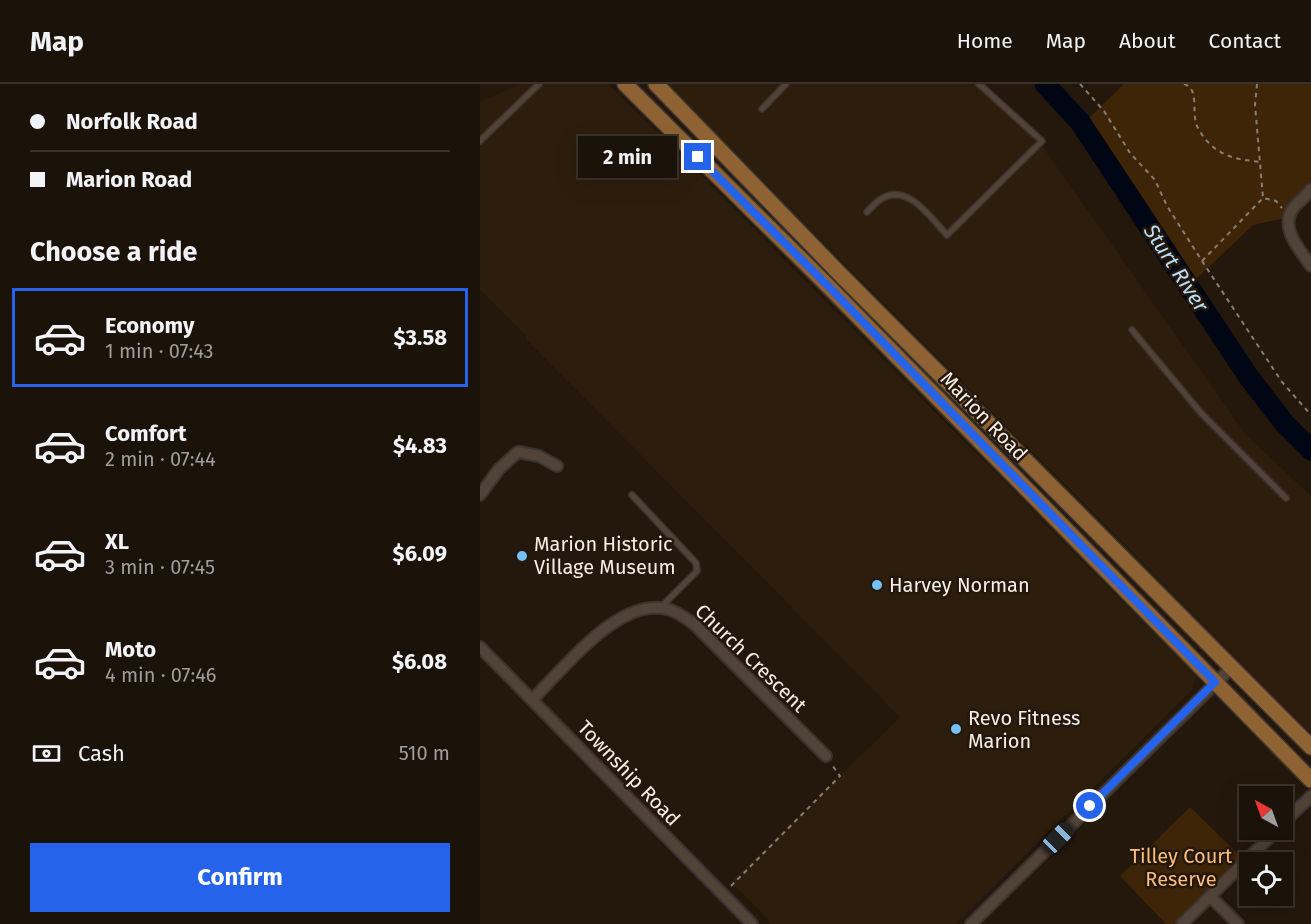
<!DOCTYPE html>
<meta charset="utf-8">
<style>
body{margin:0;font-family:"Fira Sans",sans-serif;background:#241b13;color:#f1f3f6;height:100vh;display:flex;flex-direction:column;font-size:22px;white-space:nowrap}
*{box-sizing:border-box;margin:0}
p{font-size:20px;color:#a09e9c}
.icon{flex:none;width:33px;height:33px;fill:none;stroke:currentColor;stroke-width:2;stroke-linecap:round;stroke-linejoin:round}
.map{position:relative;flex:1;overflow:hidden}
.panel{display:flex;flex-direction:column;background:#1b120a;width:480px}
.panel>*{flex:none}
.hud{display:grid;align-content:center;height:132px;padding:0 30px;background:#1b120a}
.needle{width:39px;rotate:319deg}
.fabs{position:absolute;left:759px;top:702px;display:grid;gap:12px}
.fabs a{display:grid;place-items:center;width:54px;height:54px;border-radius:0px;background:#1b120a;box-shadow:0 6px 24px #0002,0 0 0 2px #39322b;font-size:30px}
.end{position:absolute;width:27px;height:27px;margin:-14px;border:8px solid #2563eb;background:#fff;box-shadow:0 0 0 3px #fff}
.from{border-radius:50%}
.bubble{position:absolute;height:42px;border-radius:0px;background:#1b120a;box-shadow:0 6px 24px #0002,0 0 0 2px #39322b;font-size:20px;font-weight:700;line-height:42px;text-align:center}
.car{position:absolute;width:18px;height:36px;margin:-18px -9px;border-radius:8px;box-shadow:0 0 4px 2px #0007;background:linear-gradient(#222 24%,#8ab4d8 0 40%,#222 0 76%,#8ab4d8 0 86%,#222 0)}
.hud b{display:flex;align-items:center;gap:21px;height:57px;font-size:22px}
.hud b+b{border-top:2px solid #39322b}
.hud i{width:15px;height:15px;background:#f1f3f6}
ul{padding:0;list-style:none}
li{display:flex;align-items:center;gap:18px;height:99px;margin:0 12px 9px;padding:0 18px;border:3px solid transparent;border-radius:0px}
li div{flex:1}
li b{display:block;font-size:22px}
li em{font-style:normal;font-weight:700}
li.on{border-color:#2563eb}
li>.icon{width:54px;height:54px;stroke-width:1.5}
h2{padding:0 30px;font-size:27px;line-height:72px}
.pay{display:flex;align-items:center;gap:15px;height:66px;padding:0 30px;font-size:22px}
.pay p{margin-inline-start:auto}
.primary-button{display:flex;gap:12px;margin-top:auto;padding:12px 30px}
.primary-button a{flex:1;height:69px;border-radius:0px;background:#2563eb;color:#fff;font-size:24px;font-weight:700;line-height:69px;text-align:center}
header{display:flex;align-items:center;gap:36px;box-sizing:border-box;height:84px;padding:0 30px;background:#1b120a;border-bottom:2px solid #39322b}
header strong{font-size:28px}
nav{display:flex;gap:33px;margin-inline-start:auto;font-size:21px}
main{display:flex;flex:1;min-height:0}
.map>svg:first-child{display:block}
</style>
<header>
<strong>Map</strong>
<nav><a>Home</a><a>Map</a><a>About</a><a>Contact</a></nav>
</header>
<main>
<section class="panel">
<div class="hud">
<b><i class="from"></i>Norfolk Road</b>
<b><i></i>Marion Road</b>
</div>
<h2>Choose a ride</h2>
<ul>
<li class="on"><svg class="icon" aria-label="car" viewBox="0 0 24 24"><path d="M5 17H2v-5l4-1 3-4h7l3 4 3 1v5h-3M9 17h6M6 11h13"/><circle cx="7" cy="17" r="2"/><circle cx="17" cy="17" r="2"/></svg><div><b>Economy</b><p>1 min · 07:43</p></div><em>$3.58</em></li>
<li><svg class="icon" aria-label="car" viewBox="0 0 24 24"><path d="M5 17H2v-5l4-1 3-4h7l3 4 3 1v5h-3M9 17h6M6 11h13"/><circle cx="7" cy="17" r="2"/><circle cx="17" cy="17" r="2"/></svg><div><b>Comfort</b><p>2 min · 07:44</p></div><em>$4.83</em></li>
<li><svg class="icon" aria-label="car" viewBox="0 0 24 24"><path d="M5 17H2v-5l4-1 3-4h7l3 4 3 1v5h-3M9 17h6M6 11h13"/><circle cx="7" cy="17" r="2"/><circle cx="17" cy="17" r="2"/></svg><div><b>XL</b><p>3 min · 07:45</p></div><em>$6.09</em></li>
<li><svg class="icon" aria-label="car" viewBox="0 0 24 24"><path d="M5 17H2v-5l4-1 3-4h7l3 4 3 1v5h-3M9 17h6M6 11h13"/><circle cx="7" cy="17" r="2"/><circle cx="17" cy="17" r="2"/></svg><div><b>Moto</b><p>4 min · 07:46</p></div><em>$6.08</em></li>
</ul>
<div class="pay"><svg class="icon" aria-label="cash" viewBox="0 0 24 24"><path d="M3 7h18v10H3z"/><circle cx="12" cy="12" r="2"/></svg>Cash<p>510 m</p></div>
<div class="primary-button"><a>Confirm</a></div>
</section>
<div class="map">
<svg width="831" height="840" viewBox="0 0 831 840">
<rect width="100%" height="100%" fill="#24180d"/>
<!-- built -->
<g fill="#2d1d0c">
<polygon points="41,0 128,0 217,87 716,592 712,606 475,840 292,840 251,798 420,633 46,255 47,252 0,205 0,18"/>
<polygon points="186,0 497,0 558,56 766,351 831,412 831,649"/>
</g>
<!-- green -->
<g fill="#3f2508">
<polygon points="644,0 831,0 831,98 805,134 773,141 713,198 606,37"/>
<polygon points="710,723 762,774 695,840 686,840 640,792"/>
</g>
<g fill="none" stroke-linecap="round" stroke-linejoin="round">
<!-- river -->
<polyline stroke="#000613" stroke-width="21" points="565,0 600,38 768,292 804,339 831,366"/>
<!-- lane casing -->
<g stroke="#3c332e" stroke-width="8">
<g id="lane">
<polyline points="282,25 306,0"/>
<polyline points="0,57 59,0"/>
<path d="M387,128c4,-4 9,-10 14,-13 26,-17 50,19 66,36l95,-94 -63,-57"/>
<polyline points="652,246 721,329 806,414"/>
<polyline points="152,411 216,479 217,487 182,522"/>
</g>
</g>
<!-- street casing -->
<g stroke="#3c332e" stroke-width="14">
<g id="street">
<path d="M831,105c-5,8 -14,13 -19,21 -12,19 9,41 19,56"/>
<polyline points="0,411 19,385 38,368 59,372 77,382"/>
<polyline points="0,563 272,840"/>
<path d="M52,616c31,-31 82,-97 129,-92 13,1 23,9 33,16l132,132"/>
<polyline points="802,740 831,712"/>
<polyline points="730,812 758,840"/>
<polyline points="491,840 752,583"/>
<polyline points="702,840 797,746"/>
</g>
</g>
<!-- primary casing -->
<g stroke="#3c332e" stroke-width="18">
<g id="primary">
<polyline points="145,0 348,202 831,696"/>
<polyline points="176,0 361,191 831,663"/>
</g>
</g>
<!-- path -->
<g stroke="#887e75" stroke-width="2" stroke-dasharray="4.5 4.5" stroke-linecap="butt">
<polyline points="600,0 624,27 650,69 675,96 687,122 722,177 802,298 831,331"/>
<path d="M704,0c16,5 7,28 13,42 4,9 13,20 22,25 12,8 27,9 41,11"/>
<polyline points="777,0 775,21 783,114"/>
<polyline points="722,177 783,114 796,117 802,124"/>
<polyline points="251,802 360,692 352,681"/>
</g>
<!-- lane -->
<use href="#lane" stroke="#514337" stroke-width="5"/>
<!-- street -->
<use href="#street" stroke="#514337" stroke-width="10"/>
<!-- primary -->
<use href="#primary" stroke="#8e6233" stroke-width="15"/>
</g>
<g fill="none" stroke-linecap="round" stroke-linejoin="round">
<!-- route -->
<polyline stroke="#2563eb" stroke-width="8" points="218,73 348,202 735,598 610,722"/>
</g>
<!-- markers -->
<g fill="#73c1f6" stroke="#24180d" stroke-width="2">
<circle cx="42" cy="472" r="6"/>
<circle cx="397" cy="501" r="6"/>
<circle cx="476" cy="645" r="6"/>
</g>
<g text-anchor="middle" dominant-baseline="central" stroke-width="5" stroke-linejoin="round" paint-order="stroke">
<!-- street labels -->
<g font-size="20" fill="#f6eee6" stroke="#24180d">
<text transform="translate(504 332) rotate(46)">Marion Road</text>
<text transform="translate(271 574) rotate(44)">Church Crescent</text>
<text transform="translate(149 689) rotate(46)">Township Road</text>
</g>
<!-- poi labels -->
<g font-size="20" fill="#f6eee6" stroke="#24180d" text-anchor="start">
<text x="54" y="460">Marion Historic<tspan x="54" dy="23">Village Museum</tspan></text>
<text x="409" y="501">Harvey Norman</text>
<text x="488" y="634">Revo Fitness<tspan x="488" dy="23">Marion</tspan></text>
</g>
<!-- park labels -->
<g font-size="20" fill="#fdbd7e" stroke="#24180d">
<text x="701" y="772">Tilley Court<tspan x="701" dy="23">Reserve</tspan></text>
</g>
<!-- water labels -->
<g font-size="21" font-style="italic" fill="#bbe0fb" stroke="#24180d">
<text transform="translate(696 184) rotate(57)">Sturt River</text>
</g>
</g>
</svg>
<div class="fabs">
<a><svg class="needle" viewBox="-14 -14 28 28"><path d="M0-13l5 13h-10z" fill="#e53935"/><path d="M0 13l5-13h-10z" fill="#a09e9c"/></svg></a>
<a><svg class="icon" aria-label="locate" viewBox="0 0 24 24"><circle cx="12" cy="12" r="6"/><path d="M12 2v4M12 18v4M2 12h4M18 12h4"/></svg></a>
</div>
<i class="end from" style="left:610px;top:722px"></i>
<i class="end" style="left:218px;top:73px"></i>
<div class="bubble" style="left:98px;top:52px;width:99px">2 min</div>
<i class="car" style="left:578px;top:754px;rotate:45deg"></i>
</div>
</main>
